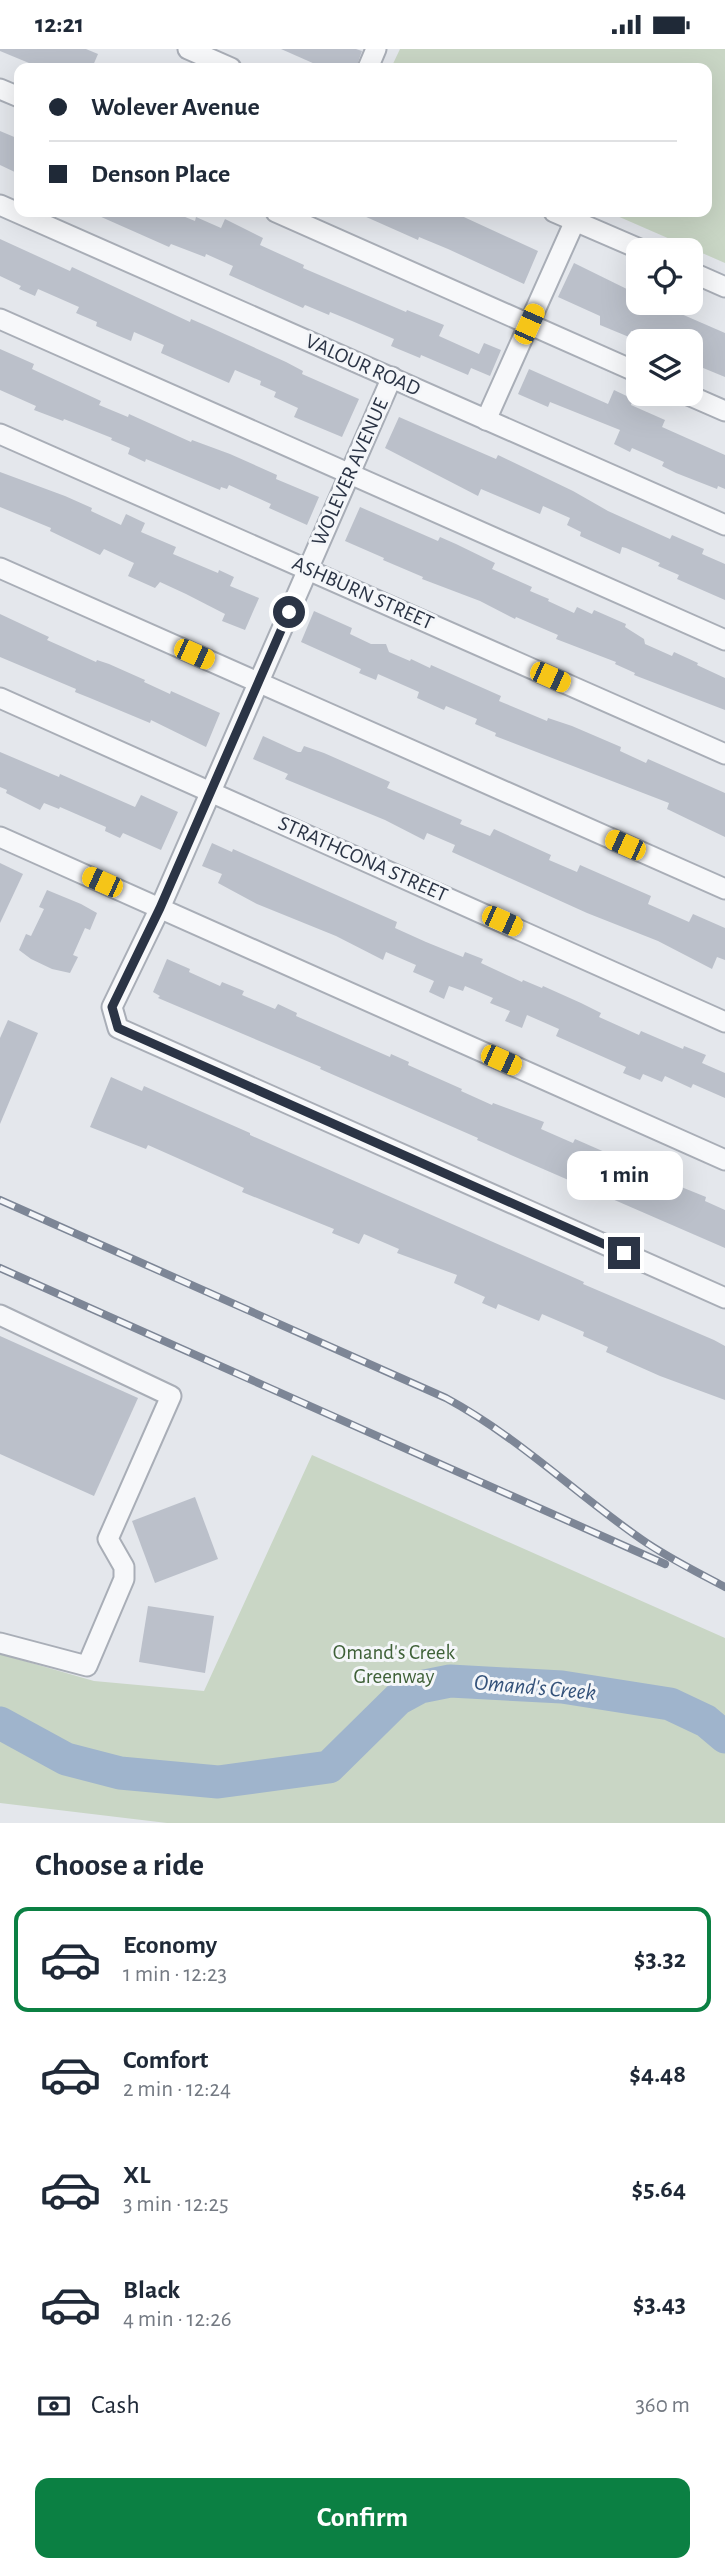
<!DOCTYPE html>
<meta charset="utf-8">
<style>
body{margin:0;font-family:"Alegreya Sans",sans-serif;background:#f6f6f7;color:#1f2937;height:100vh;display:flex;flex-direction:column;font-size:26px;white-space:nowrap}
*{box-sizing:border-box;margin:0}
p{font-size:23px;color:#747a83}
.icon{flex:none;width:38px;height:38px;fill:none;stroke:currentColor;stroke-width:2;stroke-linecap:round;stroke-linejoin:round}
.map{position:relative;height:1774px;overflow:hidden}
.side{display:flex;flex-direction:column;background:#fff;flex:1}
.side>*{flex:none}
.top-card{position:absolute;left:14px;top:14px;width:698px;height:154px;border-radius:14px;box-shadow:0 7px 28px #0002;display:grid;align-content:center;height:154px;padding:0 35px;background:#fff}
.buttons{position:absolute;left:626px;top:189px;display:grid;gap:14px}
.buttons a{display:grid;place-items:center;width:77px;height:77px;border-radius:14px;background:#fff;box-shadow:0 7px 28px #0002;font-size:35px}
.end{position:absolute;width:32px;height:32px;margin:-16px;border:9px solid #2b3445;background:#fff;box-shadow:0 0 0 4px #fff}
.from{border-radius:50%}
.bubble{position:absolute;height:49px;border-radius:14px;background:#fff;box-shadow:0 7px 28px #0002;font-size:23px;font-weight:700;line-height:49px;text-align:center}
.car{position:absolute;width:21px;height:42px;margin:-21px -10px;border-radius:9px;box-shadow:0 0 5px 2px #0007;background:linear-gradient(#f5c518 24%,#345 0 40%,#f5c518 0 76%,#345 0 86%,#f5c518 0)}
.top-card b{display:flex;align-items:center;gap:24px;height:66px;font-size:26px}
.top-card b+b{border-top:2px solid #e0e1e3}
.top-card i{width:18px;height:18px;background:#1f2937}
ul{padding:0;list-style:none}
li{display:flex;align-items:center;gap:21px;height:105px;margin:0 14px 10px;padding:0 21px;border:4px solid transparent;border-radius:14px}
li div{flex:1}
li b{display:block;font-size:26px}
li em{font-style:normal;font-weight:700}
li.active{border-color:#0b8043}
li>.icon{width:63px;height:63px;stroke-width:1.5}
h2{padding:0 35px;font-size:32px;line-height:84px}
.pay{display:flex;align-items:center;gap:18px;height:77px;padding:0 35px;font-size:26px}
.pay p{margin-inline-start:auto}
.cta{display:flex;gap:14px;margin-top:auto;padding:14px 35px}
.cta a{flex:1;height:80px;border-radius:14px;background:#0b8043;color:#fff;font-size:28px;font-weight:700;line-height:80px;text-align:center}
.status{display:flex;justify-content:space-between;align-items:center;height:49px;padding:0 35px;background:#fff;direction:ltr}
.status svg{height:19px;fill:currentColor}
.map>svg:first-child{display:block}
</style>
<div class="status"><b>12:21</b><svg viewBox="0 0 49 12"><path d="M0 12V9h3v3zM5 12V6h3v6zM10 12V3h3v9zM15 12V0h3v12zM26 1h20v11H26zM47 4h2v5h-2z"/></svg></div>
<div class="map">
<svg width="725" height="1774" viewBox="0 0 725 1774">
<rect width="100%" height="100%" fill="#e4e7ec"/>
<!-- green -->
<g fill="#c9d6c5">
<polygon points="400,0 725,0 725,214 608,163 707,163 707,19 391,19"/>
<polygon points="312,1406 725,1589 725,1774 167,1774 0,1754 0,1605 94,1632 204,1642"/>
</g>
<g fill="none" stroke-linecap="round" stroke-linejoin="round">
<!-- river -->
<polyline stroke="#9fb4cc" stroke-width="33" points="0,1674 66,1710 120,1724 218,1733 329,1718 398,1650 420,1638 450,1632 562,1638 670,1655 706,1672 725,1688"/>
</g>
<!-- building -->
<g fill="#bbc0ca">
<polygon points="0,0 86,0 98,5 92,19 41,19 0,2"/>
<polygon points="281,0 356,0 362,2 356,19 324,19"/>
<polygon points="0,82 19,90 19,125 0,116"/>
<polygon points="90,163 173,163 195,172 196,168 221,179 225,170 263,189 260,196 304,216 303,219 406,263 407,261 444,276 439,287 479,305 484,294 501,301 490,327 471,319 468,326 421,306 420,309 391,297 394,290 352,272 330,263 329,266 305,256 303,259 229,226 233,217 206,205 205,208 171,195 169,198"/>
<polygon points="355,163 453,163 538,202 524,235 448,200 419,188 418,191"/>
<polygon points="0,190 70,222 72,218 190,273 191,270 207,277 286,313 303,322 302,325 359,350 342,388 294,368 298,359 274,348 276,343 260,336 261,332 235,321 229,334 161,304 164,296 134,283 131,292 96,277 97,273 76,264 79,258 38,240 35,247 19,240 21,237 0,227"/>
<polygon points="574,214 639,246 639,254 656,254 725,284 725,328 691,314 691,292 655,292 631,282 629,288 600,276 600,267 558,248"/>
<polygon points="0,300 34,315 32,320 101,352 99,356 128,368 129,365 191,393 192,391 230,405 277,426 276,430 319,448 307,476 269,459 271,455 229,436 227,440 221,438 220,441 146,410 145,413 128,405 130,399 111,391 112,389 64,370 63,372 34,361 36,357 0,341"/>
<polygon points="529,320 608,355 614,341 633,350 631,356 665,371 662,378 725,406 725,440 718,437 717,440 676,424 662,417 664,413 632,399 630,403 614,395 620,381 550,353 548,358 518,345"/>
<polygon points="399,368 496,410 498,406 573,442 608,462 670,490 672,486 704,500 702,505 725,515 725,551 677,530 679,526 658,517 660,514 626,499 622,498 620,505 580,487 581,483 567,476 570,469 543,457 540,465 481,440 478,447 385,399"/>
<polygon points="0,423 65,447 92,459 91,462 121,476 126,465 145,474 141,483 176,498 173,505 218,524 219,521 234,528 230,537 259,549 245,581 222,572 225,565 186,545 160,533 155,539 128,527 134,514 104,500 100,506 50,482 51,479 0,458"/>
<polygon points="360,458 438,492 440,488 456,495 495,514 492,520 532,538 530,542 549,550 548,552 574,564 577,558 592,565 594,561 626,575 625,578 644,590 645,595 672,607 674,603 698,614 697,616 725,629 725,661 634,626 635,624 615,615 616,613 556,590 558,586 516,568 515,570 480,552 422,530 423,528 383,511 384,509 345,492"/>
<polygon points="314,562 352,579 350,585 371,595 386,595 389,603 410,612 411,610 430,619 431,616 501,647 499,652 547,672 548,669 572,677 621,698 620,702 646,714 648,710 725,744 725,788 667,760 669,754 495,687 496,684 475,675 477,670 446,657 444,661 417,649 419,643 378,625 376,631 359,624 361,620 301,593"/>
<polygon points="0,565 49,588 47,591 65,599 96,613 97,611 109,615 145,631 144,633 170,645 171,642 220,664 206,698 151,671 150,674 90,649 75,643 76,640 0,608"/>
<polygon points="263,687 298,703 301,703 304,697 324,704 390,733 387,739 462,771 460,775 490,787 494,780 551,806 549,811 577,823 580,816 651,847 648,855 689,873 693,865 725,879 725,911 717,908 712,920 658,892 587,864 452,803 455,796 427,784 424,791 385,771 285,730 288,725 253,710"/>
<polygon points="0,703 59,728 60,725 135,758 141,746 178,763 161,801 123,784 120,789 105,782 106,778 60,758 59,760 44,754 40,761 6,744 7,741 0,738"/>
<polygon points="212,794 232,803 233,800 397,873 395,879 426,893 463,908 465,903 483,910 481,914 522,933 523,931 542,939 543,937 581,954 601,964 599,968 639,986 641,982 683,1000 684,997 706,1006 702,1014 725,1024 725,1049 693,1035 691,1039 665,1027 662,1033 643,1025 640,1031 623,1024 626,1018 556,987 559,980 527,966 522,979 505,972 510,962 490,954 493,949 465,937 463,942 449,937 444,950 429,943 434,932 413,923 416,916 386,903 383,911 336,887 257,855 218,834 222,825 202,817"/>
<polygon points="0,814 23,825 0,874"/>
<polygon points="47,841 81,855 97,864 90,881 85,879 73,906 78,908 70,924 52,920 31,910 19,901 26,885 31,887 44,860 39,858"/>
<polygon points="167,910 190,920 189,923 220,937 222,933 244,942 242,946 275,960 278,955 297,964 296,967 390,1008 391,1005 409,1013 408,1016 462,1040 461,1042 492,1056 493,1054 544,1073 541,1080 573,1094 575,1090 623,1111 622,1114 706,1148 705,1152 725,1161 725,1199 527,1113 477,1091 478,1089 320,1020 321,1018 158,949 160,947 153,943"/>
<polygon points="8,971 38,984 0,1075 0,989"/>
<polygon points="111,1028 142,1042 144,1037 191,1058 250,1084 250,1086 584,1233 583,1235 714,1291 725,1297 725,1351 660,1327 606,1303 608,1298 583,1287 584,1283 542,1265 539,1272 498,1255 496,1260 482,1254 485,1248 454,1234 457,1226 397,1204 399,1200 364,1185 359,1195 332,1184 334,1180 242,1143 244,1139 184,1112 148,1096 146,1100 90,1078"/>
<polygon points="0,1287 138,1349 94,1447 0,1405"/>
<polygon points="195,1448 218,1510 155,1534 132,1472"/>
<polygon points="148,1557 214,1567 205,1624 139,1613"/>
</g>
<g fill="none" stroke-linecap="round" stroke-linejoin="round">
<!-- minor casing -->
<g stroke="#a9aeb7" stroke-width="23">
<g id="minor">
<polyline points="188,0 231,19"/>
<polyline points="368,19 376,0"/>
<polyline points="0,40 19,48"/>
<polyline points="0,156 725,476"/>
<polyline points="276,163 639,324"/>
<polyline points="554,163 642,201"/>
<polyline points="691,223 725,238"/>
<polyline points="0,270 725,591"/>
<polyline points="392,328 160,859 112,958 118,979 725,1249"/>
<polyline points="686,345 725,362"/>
<polyline points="486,371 575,172"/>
<polyline points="0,385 725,705"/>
<polyline points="0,519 725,840"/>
<polyline points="0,649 725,973"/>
<polyline points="0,788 725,1111"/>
<polyline points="0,1266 171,1347 108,1490 124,1518 124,1530 87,1617 0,1594"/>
</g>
</g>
<!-- minor -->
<use href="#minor" stroke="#f7f8fa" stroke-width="19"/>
<!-- rail casing -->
<g stroke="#7d8696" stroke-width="8">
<g id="rail">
<path d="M0,1151l446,198c72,39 129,95 195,141 27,19 56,33 84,48"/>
<polyline points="0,1219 665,1515"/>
</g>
</g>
<!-- rail -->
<use href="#rail" stroke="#f4f6f9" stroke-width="5" stroke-dasharray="16" stroke-linecap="butt"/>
</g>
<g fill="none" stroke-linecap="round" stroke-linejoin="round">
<!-- route -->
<polyline stroke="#2b3445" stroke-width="9" points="289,563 160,859 112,958 118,979 624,1204"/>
</g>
<g text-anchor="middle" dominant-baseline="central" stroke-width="6" stroke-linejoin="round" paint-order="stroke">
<!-- street labels -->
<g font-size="21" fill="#2b3445" stroke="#f4f6f9">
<text transform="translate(363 316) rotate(24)">VALOUR ROAD</text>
<text transform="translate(350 423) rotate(-66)">WOLEVER AVENUE</text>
<text transform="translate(363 544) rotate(24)">ASHBURN STREET</text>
<text transform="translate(363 810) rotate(24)">STRATHCONA STREET</text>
</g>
<!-- park labels -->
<g font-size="21" fill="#3f6138" stroke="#f4f6f9">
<text x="394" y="1603">Omand's Creek<tspan x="394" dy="24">Greenway</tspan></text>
</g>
<!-- water labels -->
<g font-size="23" font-style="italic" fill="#34527a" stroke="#f4f6f9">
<text transform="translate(535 1639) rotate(5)">Omand's Creek</text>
</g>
</g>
</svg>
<div class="buttons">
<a><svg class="icon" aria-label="locate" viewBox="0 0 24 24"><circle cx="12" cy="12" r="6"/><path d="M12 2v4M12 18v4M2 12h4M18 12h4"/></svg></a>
<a><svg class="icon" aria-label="layers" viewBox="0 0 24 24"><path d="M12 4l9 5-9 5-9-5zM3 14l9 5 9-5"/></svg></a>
</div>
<i class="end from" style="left:289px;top:563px"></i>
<i class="end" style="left:624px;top:1204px"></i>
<div class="bubble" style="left:567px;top:1102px;width:116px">1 min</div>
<i class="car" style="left:529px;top:275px;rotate:24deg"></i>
<i class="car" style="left:194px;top:605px;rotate:114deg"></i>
<i class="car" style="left:550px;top:628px;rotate:114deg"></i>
<i class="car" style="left:625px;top:796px;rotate:294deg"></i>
<i class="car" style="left:102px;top:833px;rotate:294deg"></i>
<i class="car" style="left:502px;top:872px;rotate:114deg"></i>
<i class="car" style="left:501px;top:1011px;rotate:114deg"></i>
<div class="top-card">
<b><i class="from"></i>Wolever Avenue</b>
<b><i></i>Denson Place</b>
</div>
</div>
<section class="side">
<h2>Choose a ride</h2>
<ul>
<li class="active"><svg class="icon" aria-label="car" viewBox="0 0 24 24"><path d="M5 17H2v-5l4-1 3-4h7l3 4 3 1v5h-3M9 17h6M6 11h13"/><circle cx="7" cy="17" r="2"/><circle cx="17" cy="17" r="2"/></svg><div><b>Economy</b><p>1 min · 12:23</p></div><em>$3.32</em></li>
<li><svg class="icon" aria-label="car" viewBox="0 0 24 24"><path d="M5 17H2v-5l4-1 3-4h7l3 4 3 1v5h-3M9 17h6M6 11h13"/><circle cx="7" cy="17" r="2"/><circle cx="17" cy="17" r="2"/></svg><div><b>Comfort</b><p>2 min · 12:24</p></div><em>$4.48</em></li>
<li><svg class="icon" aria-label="car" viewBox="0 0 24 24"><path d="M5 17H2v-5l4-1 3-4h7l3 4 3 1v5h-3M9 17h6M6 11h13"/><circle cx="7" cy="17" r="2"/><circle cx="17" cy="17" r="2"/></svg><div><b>XL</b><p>3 min · 12:25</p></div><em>$5.64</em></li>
<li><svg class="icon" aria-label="car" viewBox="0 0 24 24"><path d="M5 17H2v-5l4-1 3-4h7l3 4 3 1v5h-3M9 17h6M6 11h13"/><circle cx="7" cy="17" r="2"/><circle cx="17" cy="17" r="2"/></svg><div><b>Black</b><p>4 min · 12:26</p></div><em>$3.43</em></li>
</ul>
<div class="pay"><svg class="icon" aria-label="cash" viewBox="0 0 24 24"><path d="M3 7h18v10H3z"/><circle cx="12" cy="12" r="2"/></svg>Cash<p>360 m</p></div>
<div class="cta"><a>Confirm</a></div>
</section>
